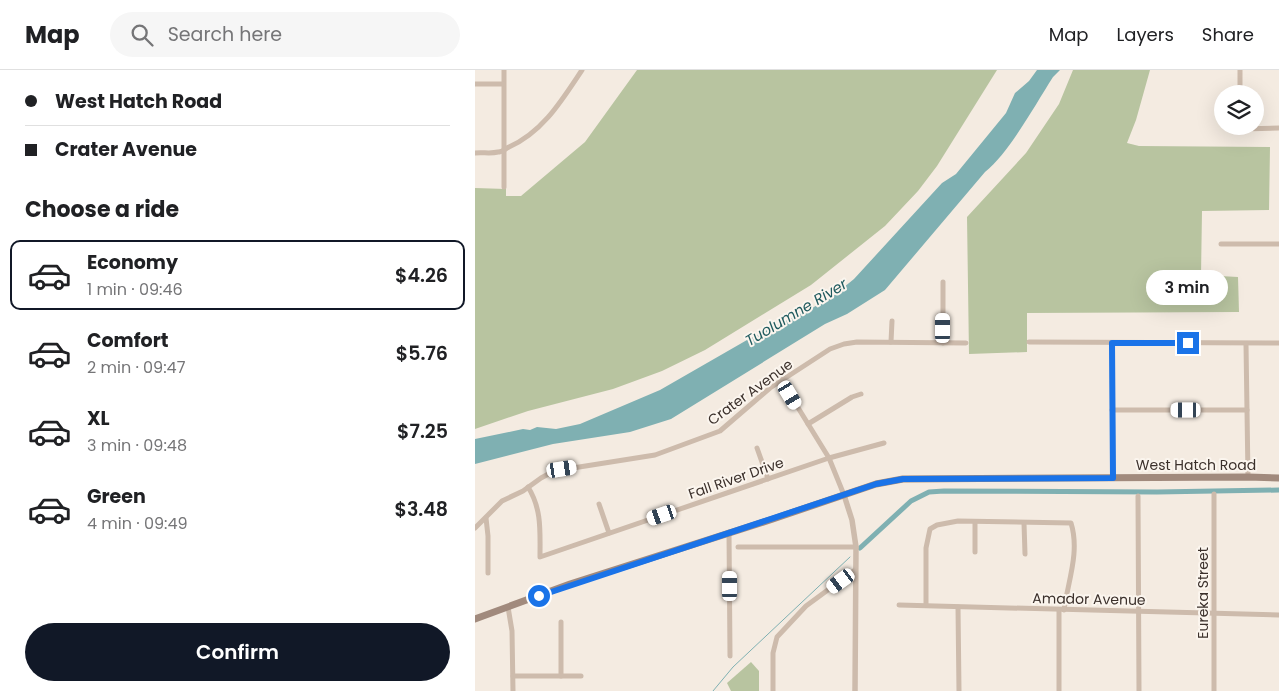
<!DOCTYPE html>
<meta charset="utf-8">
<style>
body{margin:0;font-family:Poppins,sans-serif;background:#f6f6f6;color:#202124;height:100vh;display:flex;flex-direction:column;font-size:19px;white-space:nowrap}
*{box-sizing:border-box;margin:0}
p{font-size:16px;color:#757577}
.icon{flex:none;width:28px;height:28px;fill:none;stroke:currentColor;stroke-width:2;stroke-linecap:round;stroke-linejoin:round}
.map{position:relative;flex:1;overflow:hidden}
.details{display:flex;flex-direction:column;background:#fff;width:475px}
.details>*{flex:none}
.guide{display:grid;align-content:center;height:110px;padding:0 25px;background:#fff}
.buttons{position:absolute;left:739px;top:15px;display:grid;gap:10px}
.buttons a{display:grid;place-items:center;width:50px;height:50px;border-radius:50%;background:#fff;box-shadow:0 5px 20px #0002;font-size:25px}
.end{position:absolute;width:22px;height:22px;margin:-11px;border:6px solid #1a73e8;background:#fff;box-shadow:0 0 0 2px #fff}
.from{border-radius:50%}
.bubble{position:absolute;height:35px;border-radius:18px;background:#fff;box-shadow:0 5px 20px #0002;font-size:16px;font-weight:600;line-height:35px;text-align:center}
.car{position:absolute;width:15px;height:30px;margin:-15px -8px;border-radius:6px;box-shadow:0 0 4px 1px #0007;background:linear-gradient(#fff 24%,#345 0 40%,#fff 0 76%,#345 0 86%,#fff 0)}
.guide b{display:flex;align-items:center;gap:18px;height:48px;font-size:19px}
.guide b+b{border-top:1px solid #e0e0e0}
.guide i{width:12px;height:12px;background:#202124}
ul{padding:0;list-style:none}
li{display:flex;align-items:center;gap:15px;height:70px;margin:0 10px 8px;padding:0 15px;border:2px solid transparent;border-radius:10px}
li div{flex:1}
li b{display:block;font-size:19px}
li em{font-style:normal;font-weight:600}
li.on{border-color:#111827}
li>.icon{width:45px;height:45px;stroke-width:1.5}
h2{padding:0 25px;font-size:22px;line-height:60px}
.primary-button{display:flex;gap:10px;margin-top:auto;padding:10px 25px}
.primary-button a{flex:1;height:58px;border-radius:30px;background:#111827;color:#fff;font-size:20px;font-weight:600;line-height:58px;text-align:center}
header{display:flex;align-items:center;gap:30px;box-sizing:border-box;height:70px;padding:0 25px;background:#fff;border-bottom:1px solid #e0e0e0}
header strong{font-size:24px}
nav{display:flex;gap:28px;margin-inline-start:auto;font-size:18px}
.search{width:350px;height:45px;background:#f6f6f6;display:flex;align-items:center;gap:12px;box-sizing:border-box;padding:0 18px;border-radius:28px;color:#757577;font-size:19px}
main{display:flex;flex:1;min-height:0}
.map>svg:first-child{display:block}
</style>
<header>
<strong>Map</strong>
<div class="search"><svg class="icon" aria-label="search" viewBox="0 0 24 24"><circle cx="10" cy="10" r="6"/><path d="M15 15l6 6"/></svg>Search here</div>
<nav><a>Map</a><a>Layers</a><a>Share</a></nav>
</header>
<main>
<section class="details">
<div class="guide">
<b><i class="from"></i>West Hatch Road</b>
<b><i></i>Crater Avenue</b>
</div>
<h2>Choose a ride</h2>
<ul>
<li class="on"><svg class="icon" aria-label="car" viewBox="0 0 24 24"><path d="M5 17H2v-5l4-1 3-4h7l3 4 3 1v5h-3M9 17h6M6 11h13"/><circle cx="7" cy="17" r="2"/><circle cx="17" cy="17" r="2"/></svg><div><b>Economy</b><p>1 min · 09:46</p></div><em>$4.26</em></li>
<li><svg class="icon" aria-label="car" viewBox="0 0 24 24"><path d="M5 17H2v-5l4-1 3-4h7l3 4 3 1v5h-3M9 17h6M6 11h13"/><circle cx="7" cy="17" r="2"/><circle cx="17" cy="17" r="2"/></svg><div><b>Comfort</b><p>2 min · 09:47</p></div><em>$5.76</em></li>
<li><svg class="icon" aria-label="car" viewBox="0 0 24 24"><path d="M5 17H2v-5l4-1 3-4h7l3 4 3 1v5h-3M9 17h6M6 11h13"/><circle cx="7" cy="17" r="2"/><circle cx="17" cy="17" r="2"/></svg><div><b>XL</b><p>3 min · 09:48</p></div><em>$7.25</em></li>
<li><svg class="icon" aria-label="car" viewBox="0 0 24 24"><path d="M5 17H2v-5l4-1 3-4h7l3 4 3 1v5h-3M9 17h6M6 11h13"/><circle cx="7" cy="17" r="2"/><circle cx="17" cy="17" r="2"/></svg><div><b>Green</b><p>4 min · 09:49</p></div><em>$3.48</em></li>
</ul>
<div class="primary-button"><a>Confirm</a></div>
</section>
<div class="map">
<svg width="804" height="621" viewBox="0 0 804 621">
<rect width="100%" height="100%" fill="#f4ebe1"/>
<!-- green -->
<g fill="#b8c4a0">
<polygon points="162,0 522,0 462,96 443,121 410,156 336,215 230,280 187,301 138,319 53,341 0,359 0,118 31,119 31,126 46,126 110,72"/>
<polygon points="598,0 675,0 661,50 652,73 664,76 795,77 794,140 727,141 726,205 763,207 764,242 552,243 552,282 494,284 492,147 551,83 584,34"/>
<polygon points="276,592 284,601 284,621 256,621 252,613"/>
</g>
<!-- water -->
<path fill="#7fb0b2" d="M562,0h23l-7,7c-18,28 -44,76 -68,95l-100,118 -38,24 -22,10 -154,95 -41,13 -77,12 -78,20v-25l48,-10 7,1 7,-3 19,2 24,-5 80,-34 87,-50 81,-40 26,-21 88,-96 14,-9 50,-61 9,-20 14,-12z"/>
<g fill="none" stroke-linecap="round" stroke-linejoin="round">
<!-- stream -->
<polyline stroke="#7fb0b2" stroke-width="1" points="238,621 258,597 375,487"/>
<!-- canal -->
<polyline stroke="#7fb0b2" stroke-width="5" points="385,478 436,431 454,422 469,421 682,422 804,420"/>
<!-- minor -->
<g stroke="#cdbbac" stroke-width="5">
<polyline points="29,0 29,117"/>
<polyline points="765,0 765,24"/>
<polyline points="0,14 28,14"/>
<polyline points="765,56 765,59 804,58"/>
<path d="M0,83c7,-1 16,1 23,-1 4,0 7,-3 11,-5 34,-15 53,-47 73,-77"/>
<polyline points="746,174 804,174"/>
<polyline points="468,212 468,273"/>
<polyline points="416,272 417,251"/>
<polyline points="554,272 804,273"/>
<polyline points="637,273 638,408"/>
<polyline points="771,274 773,407"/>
<polyline points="306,310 354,388 369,425"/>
<polyline points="637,340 772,340"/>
<polyline points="333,354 377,327 386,324"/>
<polyline points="282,378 293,409"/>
<path d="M53,417c14,22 12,45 12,70l289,-99 55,-15"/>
<polyline points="739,424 739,621"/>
<polyline points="663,426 664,621"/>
<polyline points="124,434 134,463"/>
<polyline points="11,448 13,466 13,503"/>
<polyline points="500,452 500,482"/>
<polyline points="549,453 550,484"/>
<polyline points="0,458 27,431 48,421 66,408 79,401 180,385 245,361 295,318 355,279 369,274 382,272 491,273"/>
<polyline points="254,462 255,586"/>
<polyline points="263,477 381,477"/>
<polyline points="424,535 804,545"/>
<path d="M451,535v-57l4,-19 7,-4 21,-4 113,2c9,29 -3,58 -7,87"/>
<polyline points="33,537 37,561 38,621"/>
<polyline points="483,537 484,621"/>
<polyline points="584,540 584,621"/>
<polyline points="38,606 106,606"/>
<polyline points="86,606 86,552"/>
<polyline points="298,621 298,583 302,567 331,536 380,500"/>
</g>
<!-- tertiary -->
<polyline stroke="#cdbbac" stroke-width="5.5" points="369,425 377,450 381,477 380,621"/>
<!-- secondary -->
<polyline stroke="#a18a7d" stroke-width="7" points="0,549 95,514 298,449 401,414 428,409 773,407 804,408"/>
</g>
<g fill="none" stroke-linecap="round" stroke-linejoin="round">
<!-- route -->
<polyline stroke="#1a73e8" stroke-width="6" points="64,526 401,414 428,409 638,408 637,273 713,273"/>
</g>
<g text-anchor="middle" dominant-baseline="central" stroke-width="4" stroke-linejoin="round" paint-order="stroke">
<!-- street labels -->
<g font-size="14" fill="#3b302b" stroke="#fbf5ee">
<text transform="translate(275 322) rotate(-36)">Crater Avenue</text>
<text x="721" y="395">West Hatch Road</text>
<text transform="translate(261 408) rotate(-19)">Fall River Drive</text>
<text transform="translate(728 523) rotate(-90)">Eureka Street</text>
<text transform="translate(614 529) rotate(1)">Amador Avenue</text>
</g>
<!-- water labels -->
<g font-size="15" font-style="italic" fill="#1f5a5e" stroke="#fbf5ee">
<text transform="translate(321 242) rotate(-31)">Tuolumne River</text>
</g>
</g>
</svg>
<div class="buttons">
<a><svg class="icon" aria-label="layers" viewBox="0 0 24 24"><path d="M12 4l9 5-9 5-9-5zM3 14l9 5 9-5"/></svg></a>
</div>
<i class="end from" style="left:64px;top:526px"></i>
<i class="end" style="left:713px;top:273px"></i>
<div class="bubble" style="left:671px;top:200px;width:82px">3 min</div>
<i class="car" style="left:468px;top:258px;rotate:0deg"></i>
<i class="car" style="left:315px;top:325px;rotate:149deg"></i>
<i class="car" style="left:711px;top:340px;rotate:270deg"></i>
<i class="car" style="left:87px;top:399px;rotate:81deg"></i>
<i class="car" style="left:187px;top:445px;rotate:251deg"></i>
<i class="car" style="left:366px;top:511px;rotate:234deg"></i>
<i class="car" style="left:255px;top:516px;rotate:0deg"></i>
</div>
</main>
